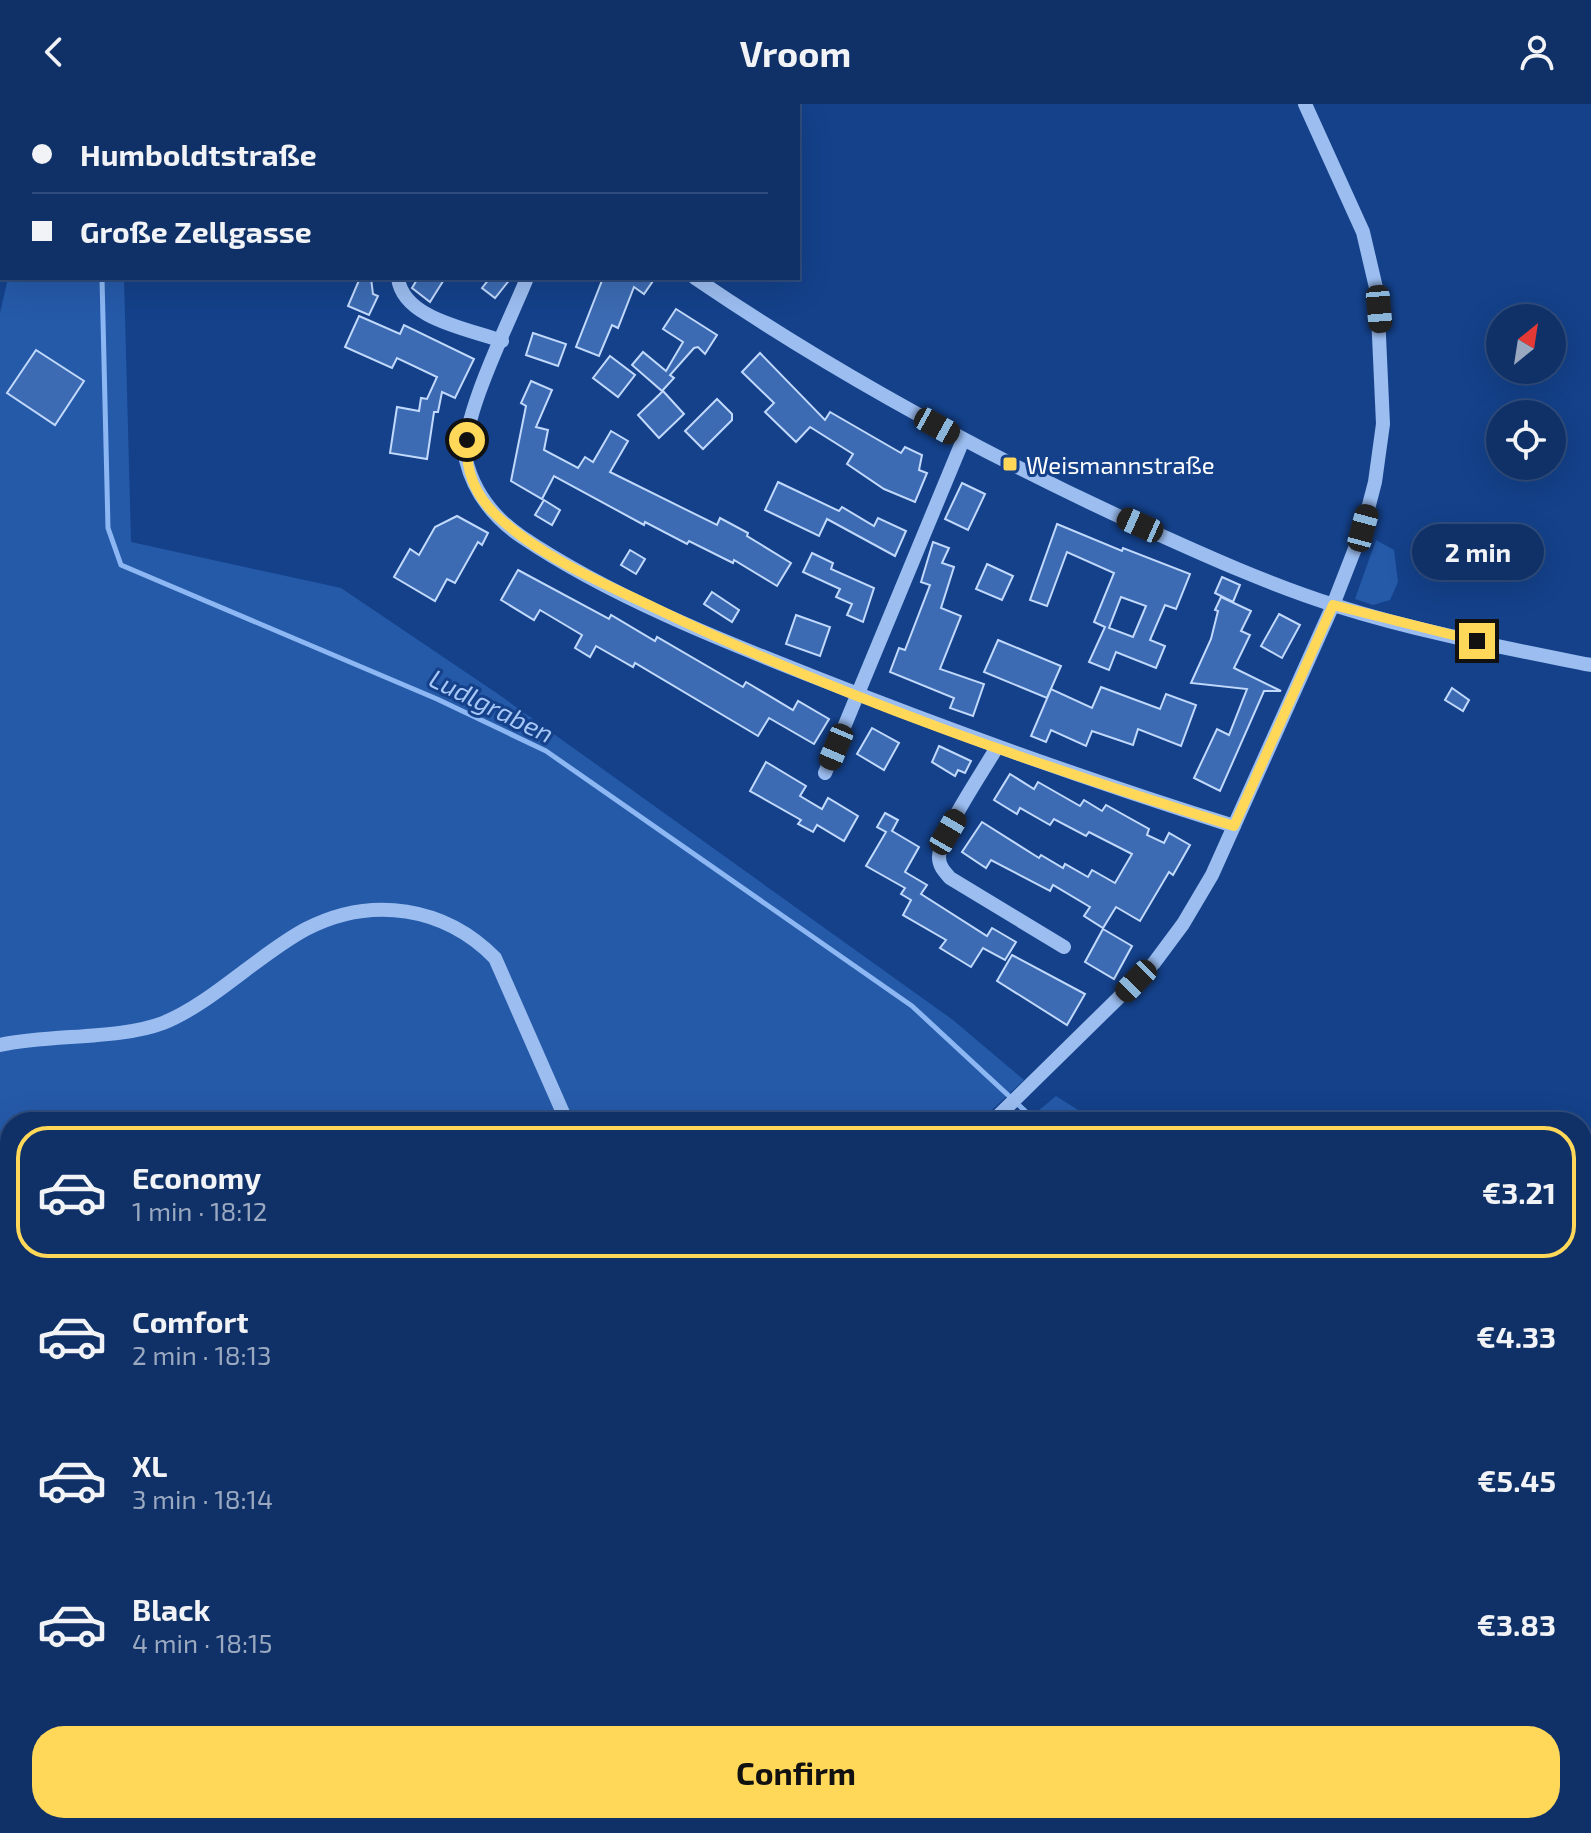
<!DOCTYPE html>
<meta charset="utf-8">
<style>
body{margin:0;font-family:"Exo 2",sans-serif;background:#18396e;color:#f1f3f6;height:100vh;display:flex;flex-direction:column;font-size:30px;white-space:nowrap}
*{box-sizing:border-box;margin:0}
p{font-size:26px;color:#9ba9c0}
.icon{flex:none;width:44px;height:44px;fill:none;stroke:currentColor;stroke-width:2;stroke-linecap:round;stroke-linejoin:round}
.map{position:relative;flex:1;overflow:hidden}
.sheet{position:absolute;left:0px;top:1008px;width:1592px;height:722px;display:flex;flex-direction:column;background:#0f3168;border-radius:32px 32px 0 0;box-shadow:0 8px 32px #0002,0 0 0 2px #2f4c7c}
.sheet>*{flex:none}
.guide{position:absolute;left:0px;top:0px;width:800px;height:176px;box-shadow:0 8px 32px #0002,0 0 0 2px #2f4c7c;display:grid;align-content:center;height:176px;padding:0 32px;background:#0f3168}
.needle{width:52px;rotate:30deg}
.fabs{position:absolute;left:1486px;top:200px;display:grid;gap:16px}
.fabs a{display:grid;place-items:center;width:80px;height:80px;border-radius:50%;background:#0f3168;box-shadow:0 8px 32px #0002,0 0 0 2px #2f4c7c;font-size:40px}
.end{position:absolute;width:36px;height:36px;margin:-18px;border:10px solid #ffd85a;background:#111;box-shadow:0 0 0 4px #111}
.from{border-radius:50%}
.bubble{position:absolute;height:56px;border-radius:28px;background:#0f3168;box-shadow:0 8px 32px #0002,0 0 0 2px #2f4c7c;font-size:26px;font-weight:700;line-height:56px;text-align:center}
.car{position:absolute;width:24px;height:48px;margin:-24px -12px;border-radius:10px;box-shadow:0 0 6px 2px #0007;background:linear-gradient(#222 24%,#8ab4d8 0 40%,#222 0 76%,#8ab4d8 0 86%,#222 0)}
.guide b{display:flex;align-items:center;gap:28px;height:76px;font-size:30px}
.guide b+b{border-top:2px solid #2f4c7c}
.guide i{width:20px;height:20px;background:#f1f3f6}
ul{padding:14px 0 0;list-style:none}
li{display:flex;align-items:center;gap:24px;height:132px;margin:0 16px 12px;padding:0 16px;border:4px solid transparent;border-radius:32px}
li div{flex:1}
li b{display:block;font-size:30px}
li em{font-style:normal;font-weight:700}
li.current{border-color:#ffd85a}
li>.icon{width:72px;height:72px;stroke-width:1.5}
.button{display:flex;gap:16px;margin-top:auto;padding:16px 32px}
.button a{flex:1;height:92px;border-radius:32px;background:#ffd85a;color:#111;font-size:32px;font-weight:700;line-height:92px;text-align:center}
header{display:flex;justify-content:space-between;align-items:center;height:104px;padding:0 32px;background:#0f3168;font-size:36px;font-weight:700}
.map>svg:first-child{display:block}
</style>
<header><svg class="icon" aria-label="back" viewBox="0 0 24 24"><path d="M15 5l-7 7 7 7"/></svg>Vroom<svg class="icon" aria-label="person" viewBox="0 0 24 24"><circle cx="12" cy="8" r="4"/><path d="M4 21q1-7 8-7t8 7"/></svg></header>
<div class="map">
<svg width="1591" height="1729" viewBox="0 0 1591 1729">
<rect width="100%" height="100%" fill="#14418a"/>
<!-- green -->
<g fill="#255aa9">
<polygon points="8,174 124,174 131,438 341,484 498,590 953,916 1024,976 979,1018 10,1018 10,1270 0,1272 0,209"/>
<polygon points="1376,436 1394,446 1398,478 1390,496 1373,501 1355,495"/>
<polygon points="1056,992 1097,1018 1025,1018"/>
<polygon points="1582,1177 1591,1179 1591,1277 1582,1314"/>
<polygon points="1582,1417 1591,1425 1591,1729 1104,1729 1097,1720 1070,1729 828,1729 820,1720 1582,1720"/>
<polygon points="258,1720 384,1720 377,1729 247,1729"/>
<polygon points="440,1720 804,1720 812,1729 432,1729"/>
</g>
<!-- water -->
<polygon fill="#2e5087" stroke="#8cb7f3" stroke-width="2" points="10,1324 10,1720 258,1720 247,1729 0,1729 0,1327"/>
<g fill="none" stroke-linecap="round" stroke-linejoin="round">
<!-- stream -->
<g stroke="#8cb7f3" stroke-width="5">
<polyline points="109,2 110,0"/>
<polyline points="102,174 108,424 121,461 437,595 546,647 912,902 1037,1018"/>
<polyline points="1513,1720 1516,1729"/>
</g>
</g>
<!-- building -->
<g fill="#3c6bb3" stroke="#c1d9fc" stroke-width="2" fill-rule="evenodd">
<polygon points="360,174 371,174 373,190 378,192 369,211 348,202"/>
<polygon points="418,174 445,174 430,198 412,184"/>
<polygon points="490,174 511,174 495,194 482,184"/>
<polygon points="603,174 655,174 644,190 634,183 618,224 612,221 599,252 576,243"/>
<polygon points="676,205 717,231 705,250 698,243 694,244 670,271 674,274 662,287 632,261 643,248 666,267 683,238 663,225"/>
<polygon points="359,212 400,230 404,221 474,255 455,294 442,288 438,308 434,308 427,355 390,349 397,303 419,307 421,294 427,295 437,273 397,254 392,264 345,243"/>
<polygon points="533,229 566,240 558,262 526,251"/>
<polygon points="36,246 84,277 55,321 7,289"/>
<polygon points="760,249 825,316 830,308 901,349 905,343 922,351 919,366 927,369 915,398 884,385 847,360 853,350 810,323 796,338 765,308 774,299 742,268"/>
<polygon points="610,252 635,271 618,293 593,274"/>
<polygon points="531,277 552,286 536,323 548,326 544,346 578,364 585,353 593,358 611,327 628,337 610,368 717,421 720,414 748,429 747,432 791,459 777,482 734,456 733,459 689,437 687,440 645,418 644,421 554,372 542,395 511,377 526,302 521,299"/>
<polygon points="663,287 684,310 659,334 638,311"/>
<polygon points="717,295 732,310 732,316 703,345 685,327"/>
<polygon points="778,378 839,407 842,403 874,422 878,414 906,427 895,452 827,415 819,432 765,406"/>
<polygon points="962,379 985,390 968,426 945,415"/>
<polygon points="544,396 560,406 552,421 535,411"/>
<polygon points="457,412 488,429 482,441 478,438 455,479 447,475 435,497 394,473 410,445 419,451 435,423"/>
<path d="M1057,420l65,27 1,-3 67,26 -14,35 -11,-4 -15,35 15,6 -9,22 -40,-16 -7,18 -20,-8 16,-35 -11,-5 20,-49 -47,-21 -20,54 -17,-6zM1121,493l25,9 -13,31 -24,-9z"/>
<polygon points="933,438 949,444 942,459 954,463 941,504 961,512 940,565 984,580 973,612 950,604 954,594 890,568 899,544 905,546 930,481 921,478"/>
<polygon points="630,446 645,455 636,470 621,461"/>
<polygon points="812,449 833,459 831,465 874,484 863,518 847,511 852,500 836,493 840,485 803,468"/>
<polygon points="987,460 1013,472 1002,496 976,485"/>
<polygon points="518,466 609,515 611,511 655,537 657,533 743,583 746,578 793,606 798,597 829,615 814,640 769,614 758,632 635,559 633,563 596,542 590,553 575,544 582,531 540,506 534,516 501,496"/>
<polygon points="1222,473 1240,481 1233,498 1215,489"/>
<polygon points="712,488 739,506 732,518 704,500"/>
<polygon points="1221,493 1251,507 1241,527 1250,531 1234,564 1281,587 1264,587 1220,687 1194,674 1217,625 1229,631 1247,585 1191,579 1211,535 1218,507 1215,506"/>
<polygon points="1279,510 1300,521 1282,554 1261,542"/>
<polygon points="796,511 830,523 820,552 786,540"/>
<polygon points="998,536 1061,562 1047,594 984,568"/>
<polygon points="1101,583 1160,605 1166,590 1196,601 1181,642 1138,625 1133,641 1092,627 1086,642 1051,626 1046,638 1031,632 1051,585 1092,604"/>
<polygon points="1452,584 1469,596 1463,607 1445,596"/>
<polygon points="872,624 899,639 884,666 857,650"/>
<polygon points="939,642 971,657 965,669 958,666 955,672 932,658"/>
<polygon points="766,658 806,682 800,692 822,705 828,694 858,712 844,737 817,721 813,728 798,720 801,716 750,687"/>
<polygon points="1010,670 1034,685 1038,678 1080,702 1084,696 1102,707 1106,701 1149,725 1147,731 1164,739 1169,729 1190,741 1173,771 1169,768 1140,817 1116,803 1103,824 1084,812 1090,803 1053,781 1050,787 991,756 986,764 962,748 982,718 1039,754 1041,751 1063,764 1065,760 1088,773 1092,766 1115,779 1132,750 1089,728 1086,732 1054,715 1050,721 1020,704 1017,710 994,696"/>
<polygon points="885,709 898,716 892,727 919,743 905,768 927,781 921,790 987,832 992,824 1016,838 1005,856 983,844 971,863 940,844 946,836 903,811 911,796 901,790 905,784 866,762 886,728 877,723"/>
<polygon points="1103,825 1132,842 1114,875 1085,858"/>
<polygon points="1012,851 1085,890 1067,921 997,877"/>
</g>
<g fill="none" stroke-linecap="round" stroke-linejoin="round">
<!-- minor -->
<g stroke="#9bbdf0" stroke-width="14">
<polyline points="475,0 478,2"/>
<path d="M398,174c5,41 71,51 104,63"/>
<path d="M527,174c-16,40 -69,145 -61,182 8,33 28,58 56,77 86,58 198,103 295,141 137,54 276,104 417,148"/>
<path d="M695,174c141,96 290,177 445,248 64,29 130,59 197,80 82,26 169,42 254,59"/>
<path d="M997,643c-13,23 -57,87 -58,110 0,9 5,14 11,21l114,69"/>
<polyline points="825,669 963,336"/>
<path d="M0,941c50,-11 118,-5 163,-22 48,-19 96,-69 143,-94 66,-34 139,-22 189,29l72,164"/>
<polyline points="992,1018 1154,859 1183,820 1212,771 1333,501 1363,424 1375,378 1383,320 1377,188 1363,128 1305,0"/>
<polyline points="812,1720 820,1729"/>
<polyline points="406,1729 415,1720"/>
</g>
</g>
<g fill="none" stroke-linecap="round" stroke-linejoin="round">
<!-- route -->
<path stroke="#ffd85a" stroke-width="10" d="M467,336c-2,29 8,55 29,75 44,42 107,68 161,94 185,89 382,157 577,217l99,-221 144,36"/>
</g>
<!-- markers -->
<rect fill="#ffd85a" stroke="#14418a" stroke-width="3" x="1002" y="352" width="16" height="16" rx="4"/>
<g text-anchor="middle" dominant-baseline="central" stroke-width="6" stroke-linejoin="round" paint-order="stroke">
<!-- poi labels -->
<g font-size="24" fill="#fff" stroke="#14418a" text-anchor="start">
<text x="1026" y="360">Weismannstraße</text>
</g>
<!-- water labels -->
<g font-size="26" font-style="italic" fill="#a6c7f7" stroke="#14418a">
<text transform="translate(492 601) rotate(26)">Ludlgraben</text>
</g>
</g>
</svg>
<div class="fabs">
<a><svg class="needle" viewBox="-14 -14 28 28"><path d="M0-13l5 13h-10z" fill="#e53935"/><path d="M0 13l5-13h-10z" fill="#9ba9c0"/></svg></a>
<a><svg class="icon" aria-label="locate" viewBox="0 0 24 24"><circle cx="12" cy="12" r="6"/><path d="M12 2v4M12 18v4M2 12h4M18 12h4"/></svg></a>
</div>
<i class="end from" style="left:467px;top:336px"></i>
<i class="end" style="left:1477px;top:537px"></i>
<div class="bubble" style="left:1412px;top:420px;width:132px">2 min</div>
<i class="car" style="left:1379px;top:205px;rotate:175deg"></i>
<i class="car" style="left:937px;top:322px;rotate:119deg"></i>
<i class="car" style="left:1140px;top:421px;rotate:294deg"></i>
<i class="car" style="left:1363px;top:424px;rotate:15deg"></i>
<i class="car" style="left:836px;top:643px;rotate:203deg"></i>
<i class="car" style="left:948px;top:728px;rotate:30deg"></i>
<i class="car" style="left:1136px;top:877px;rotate:224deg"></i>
<div class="guide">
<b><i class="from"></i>Humboldtstraße</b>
<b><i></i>Große Zellgasse</b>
</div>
<section class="sheet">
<ul>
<li class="current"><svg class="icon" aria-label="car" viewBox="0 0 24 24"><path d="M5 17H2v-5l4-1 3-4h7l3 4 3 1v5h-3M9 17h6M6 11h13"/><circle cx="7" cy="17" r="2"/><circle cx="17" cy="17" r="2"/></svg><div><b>Economy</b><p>1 min · 18:12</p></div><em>€3.21</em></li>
<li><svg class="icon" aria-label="car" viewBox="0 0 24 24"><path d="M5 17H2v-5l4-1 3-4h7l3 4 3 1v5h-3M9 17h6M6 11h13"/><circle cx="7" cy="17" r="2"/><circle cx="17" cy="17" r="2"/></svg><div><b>Comfort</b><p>2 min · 18:13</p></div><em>€4.33</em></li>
<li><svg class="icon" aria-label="car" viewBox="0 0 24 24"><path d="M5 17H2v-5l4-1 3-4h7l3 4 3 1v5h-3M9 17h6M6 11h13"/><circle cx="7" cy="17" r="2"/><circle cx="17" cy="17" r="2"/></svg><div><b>XL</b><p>3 min · 18:14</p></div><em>€5.45</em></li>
<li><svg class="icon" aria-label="car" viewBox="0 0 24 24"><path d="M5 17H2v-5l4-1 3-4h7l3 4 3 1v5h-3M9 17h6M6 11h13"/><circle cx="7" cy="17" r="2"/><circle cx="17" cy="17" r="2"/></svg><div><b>Black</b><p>4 min · 18:15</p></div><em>€3.83</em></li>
</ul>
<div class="button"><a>Confirm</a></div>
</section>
</div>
